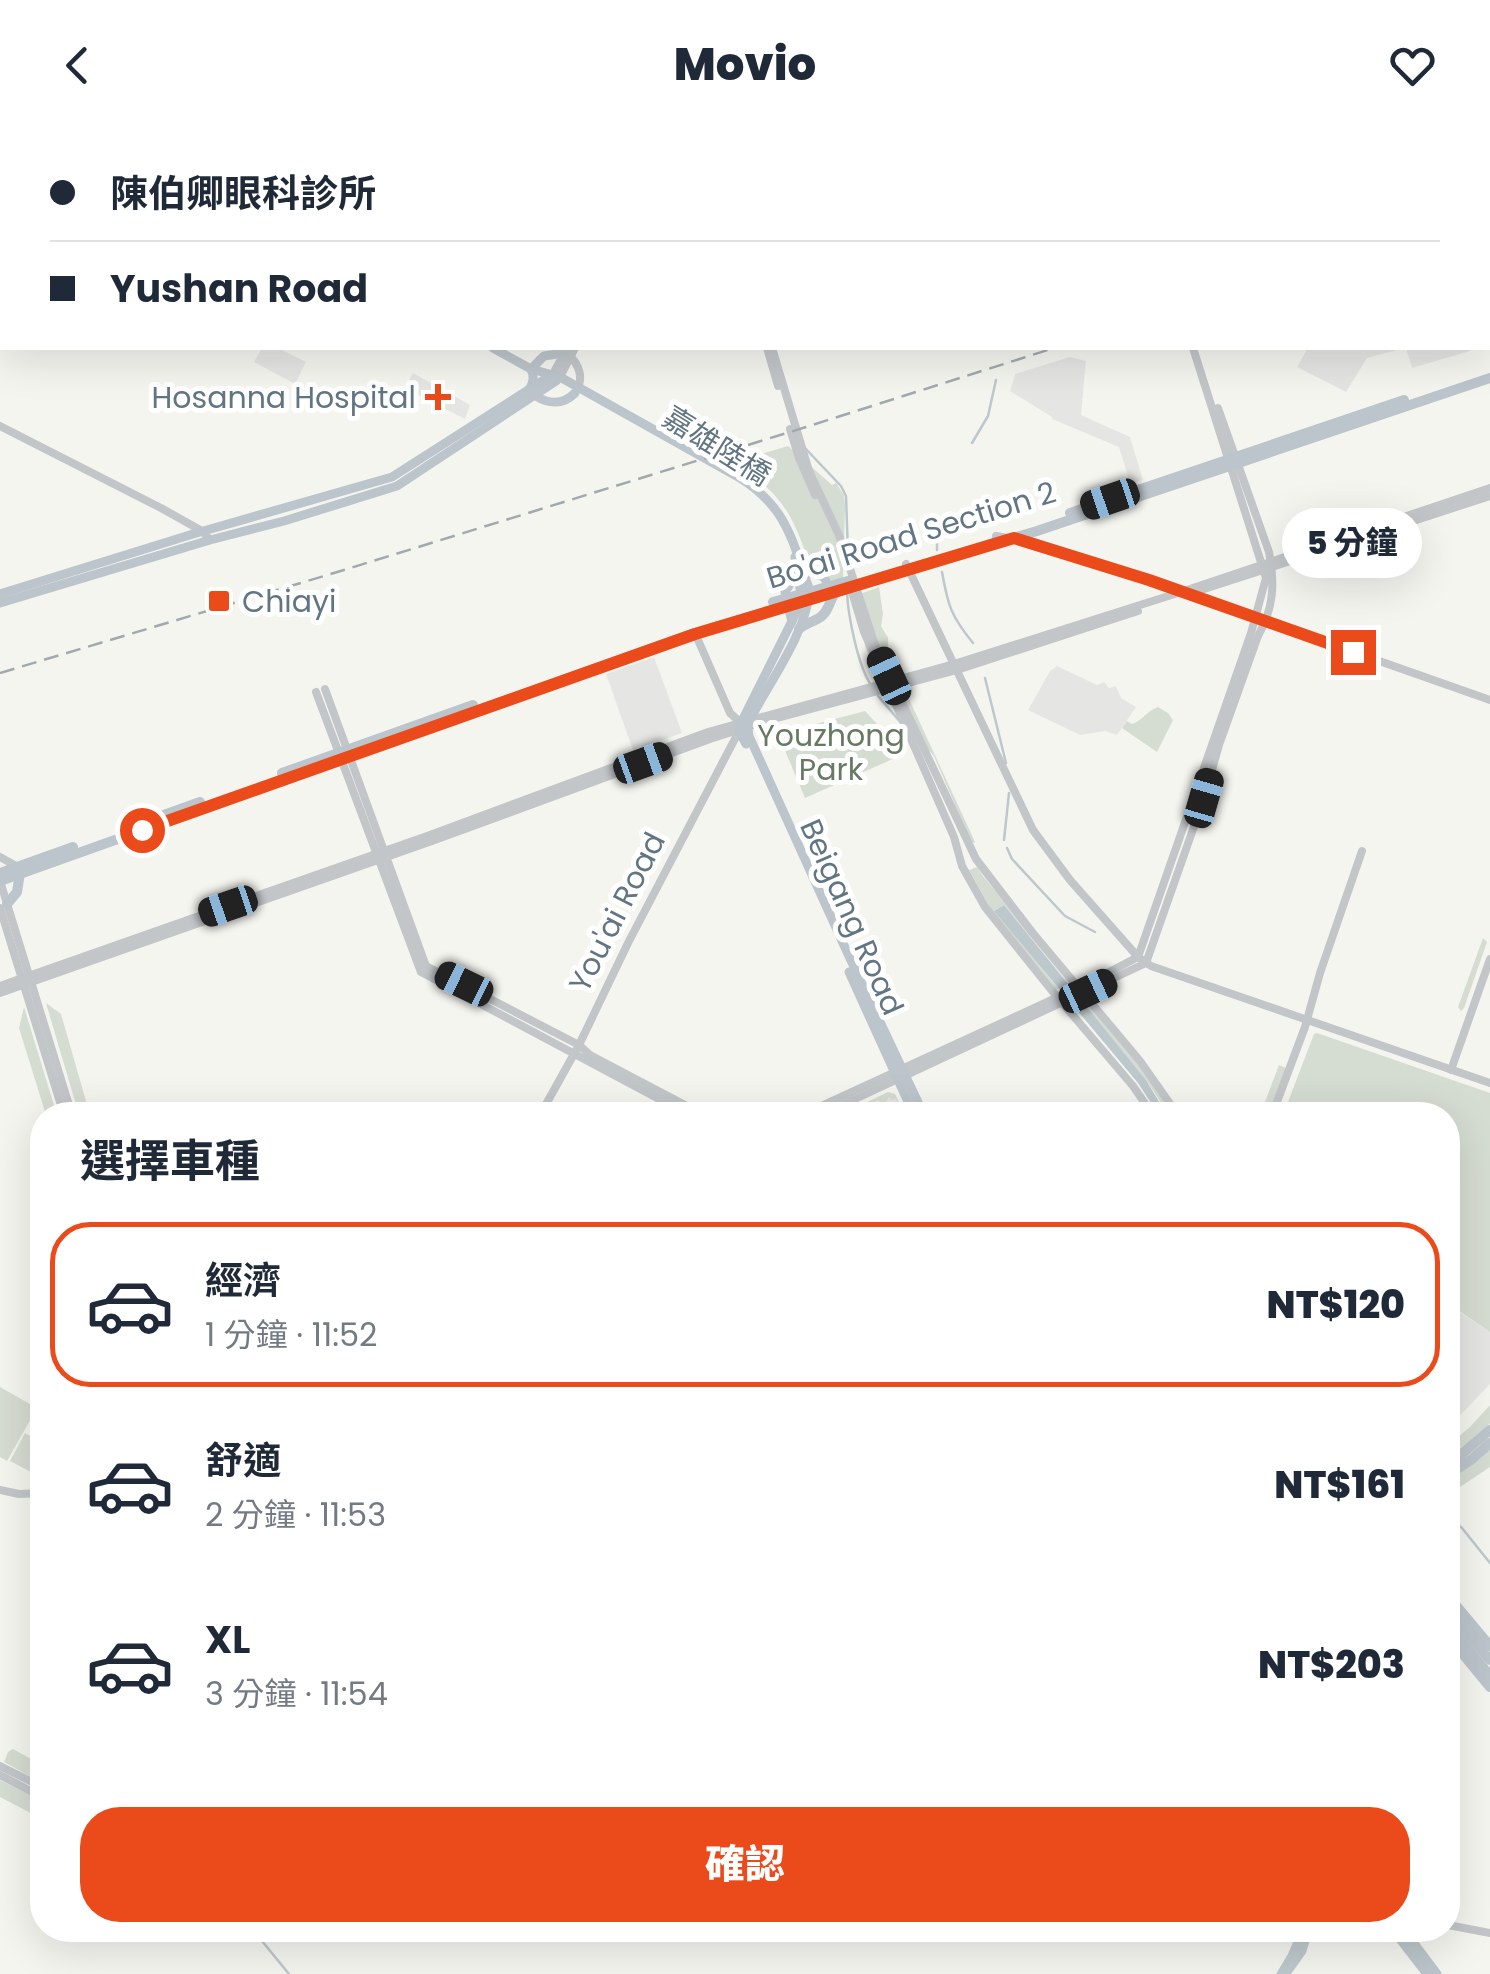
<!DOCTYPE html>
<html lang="zh-TW">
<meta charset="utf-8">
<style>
body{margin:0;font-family:Poppins,"Noto Sans TC",sans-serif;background:#f6f6f7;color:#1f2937;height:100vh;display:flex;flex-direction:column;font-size:38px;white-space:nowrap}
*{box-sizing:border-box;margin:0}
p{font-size:32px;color:#747a83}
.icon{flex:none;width:55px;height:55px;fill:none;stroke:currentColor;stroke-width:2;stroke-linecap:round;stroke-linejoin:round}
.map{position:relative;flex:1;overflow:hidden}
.side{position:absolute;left:30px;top:972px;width:1430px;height:840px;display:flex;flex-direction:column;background:#fff;border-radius:40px;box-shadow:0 10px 40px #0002}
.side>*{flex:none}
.hud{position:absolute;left:0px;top:0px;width:1490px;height:220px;box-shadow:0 10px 40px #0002;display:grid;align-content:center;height:220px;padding:0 50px;background:#fff}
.end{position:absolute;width:45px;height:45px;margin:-22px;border:12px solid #eb4a1a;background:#fff;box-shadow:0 0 0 5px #fff}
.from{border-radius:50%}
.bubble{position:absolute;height:70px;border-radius:35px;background:#fff;box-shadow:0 10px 40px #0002;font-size:32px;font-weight:800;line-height:70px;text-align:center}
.car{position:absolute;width:30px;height:60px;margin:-30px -15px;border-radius:12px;box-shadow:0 0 8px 2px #0007;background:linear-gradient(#222 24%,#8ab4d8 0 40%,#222 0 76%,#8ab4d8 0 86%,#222 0)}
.hud b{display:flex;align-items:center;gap:35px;height:95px;font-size:38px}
.hud b+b{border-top:2px solid #e0e1e3}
.hud i{width:25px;height:25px;background:#1f2937}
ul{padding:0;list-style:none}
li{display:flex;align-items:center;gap:30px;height:165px;margin:0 20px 15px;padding:0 30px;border:5px solid transparent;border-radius:40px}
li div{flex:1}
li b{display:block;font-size:38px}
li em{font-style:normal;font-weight:800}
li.active{border-color:#eb4a1a}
li>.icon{width:90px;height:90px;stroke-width:1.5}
h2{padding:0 50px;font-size:45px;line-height:120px}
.primary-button{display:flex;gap:20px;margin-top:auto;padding:20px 50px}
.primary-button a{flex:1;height:115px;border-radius:40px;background:#eb4a1a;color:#fff;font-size:40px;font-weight:800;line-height:115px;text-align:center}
header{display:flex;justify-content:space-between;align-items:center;height:130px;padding:0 50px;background:#fff;font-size:45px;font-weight:800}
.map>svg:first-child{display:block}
</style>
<header><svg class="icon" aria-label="back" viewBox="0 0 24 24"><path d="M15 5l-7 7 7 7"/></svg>Movio<svg class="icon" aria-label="heart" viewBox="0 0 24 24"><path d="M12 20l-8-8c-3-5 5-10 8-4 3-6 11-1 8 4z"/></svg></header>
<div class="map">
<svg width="1490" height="1844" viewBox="0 0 1490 1844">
<rect width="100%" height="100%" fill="#f5f5f0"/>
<!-- built -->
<g fill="#e5e6e4">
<polygon points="262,218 278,218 306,232 295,254 254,232"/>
<polygon points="1308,218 1405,218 1367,228 1346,262 1297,237"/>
<polygon points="1406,218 1469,218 1470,221 1412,238"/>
<polygon points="1070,227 1086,231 1081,285 1130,307 1143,350 1130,353 1119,317 1052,289 1052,287 1010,261 1015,244"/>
<polygon points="413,243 470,275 465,289 405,258"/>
<polygon points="654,527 682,603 633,620 606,544"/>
<polygon points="1057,536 1097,555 1104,552 1109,558 1116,556 1121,568 1136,577 1117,605 1105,601 1080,605 1028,580 1050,541"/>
<polygon points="888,962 895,964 905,985 841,985"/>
<polygon points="1448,1174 1490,1202 1490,1254 1448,1298"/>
</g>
<!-- green -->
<g fill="#d5dcd1">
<path d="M788,316l44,39 4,-2 8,12 1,12 -2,71 -11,3 -12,-10 -9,-2c-19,-57 -27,-72 -76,-107z"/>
<polygon points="879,457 883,484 881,496 888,508 888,518 893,522 897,535 876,541 865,516 860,464"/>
<polygon points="909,569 975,712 973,713 968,705 934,626 891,576"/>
<path d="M1158,577l10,6 5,7 -16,32 -35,-24 5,-7 5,3c11,-4 15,-13 26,-17z"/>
<polygon points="865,581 904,624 805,668 778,604"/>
<polygon points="977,737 983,746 1071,853 1069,854 1004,775 995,780 1058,858 1056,860 992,781 969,740"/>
<polygon points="1483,808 1487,812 1464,878 1461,881 1458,877"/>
<polygon points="1085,869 1132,925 1171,981 1168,983 1146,950 1081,871"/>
<polygon points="46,873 61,884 90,985 79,985"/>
<polygon points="24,877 57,985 46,985 19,898"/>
<polygon points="1317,903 1490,963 1490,1202 1448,1173 1448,985 1283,985 1314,904"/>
<polygon points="1279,935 1286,938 1268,985 1260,985"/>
<polygon points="888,962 895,964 905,985 896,969 892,970 889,967 885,974 889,983 892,982 890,985 886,984 878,970 862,978 864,979 877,974 884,985 880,985 875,976 859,985 841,985"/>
<polygon points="0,1257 37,1278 7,1331 0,1327"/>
<polygon points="1490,1275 1490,1293 1480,1305 1448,1330 1448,1315 1470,1297"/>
<polygon points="25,1303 42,1313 42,1330 35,1344 10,1331"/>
<polygon points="1490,1319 1490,1337 1448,1365 1448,1350"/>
<polygon points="13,1619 42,1635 42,1653 4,1632 8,1622"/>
<polygon points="0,1650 42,1671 42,1689 0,1667"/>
</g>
<!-- water -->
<g fill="#bdc8cd">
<polygon points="1004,775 1146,950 1167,985 1159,985 1138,953 994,781"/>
<polygon points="1298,1800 1313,1800 1306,1823 1291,1844 1276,1844 1288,1824"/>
</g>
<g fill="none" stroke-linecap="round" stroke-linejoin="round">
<!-- stream -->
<g stroke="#bdc8cd" stroke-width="2.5">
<polyline points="972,313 988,286 996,250"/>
<polyline points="805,318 841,356 846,366 848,424"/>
<polyline points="937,420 937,410"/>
<path d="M942,442c6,34 9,44 31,71"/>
<path d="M847,462c1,24 11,74 24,93"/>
<polyline points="985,548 1006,633"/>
<polyline points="878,566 902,594"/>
<polyline points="1004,710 1009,663"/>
<polyline points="1007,718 1012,729 1065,786 1095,802"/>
<polyline points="1448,1386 1462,1398 1490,1433"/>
<polyline points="253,1800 289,1844"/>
</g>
<!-- tertiary -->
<g stroke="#c2c6c9" stroke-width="8">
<polyline points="416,0 420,2"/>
<polyline points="442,0 447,2"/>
<polyline points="781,0 787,2"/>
<polyline points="1120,0 1121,2"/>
<polyline points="678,2 679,0"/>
<polyline points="687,2 688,0"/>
<polyline points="1018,2 1020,0"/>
<polyline points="1145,2 1153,0"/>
<polyline points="767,218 778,256"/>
<polyline points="772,218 809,341 839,405 875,515 976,729 1032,802 1140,931 1178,985"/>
<path d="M571,227c8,9 12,19 7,31"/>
<polyline points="553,244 567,218"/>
<polyline points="559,249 575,218"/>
<polyline points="0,296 161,378 202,401 210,410"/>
<polyline points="790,299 799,328 815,365"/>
<polyline points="996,406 1014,409 1169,457 1490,570"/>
<polyline points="906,434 1033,700 1070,750 1138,827 1151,836 1490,953"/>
<polyline points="849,452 864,502 954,707 962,736 985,777 1053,862 1133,956 1153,985"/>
<polyline points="1198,461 1490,366"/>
<polyline points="695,503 730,583 741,593"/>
<polyline points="325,559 426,836 579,915 590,925 704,985"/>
<polyline points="316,562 421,842 689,985"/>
<polyline points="0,727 18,737"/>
<polyline points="0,751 72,985"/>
<polyline points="0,778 64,985"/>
<polyline points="0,856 430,705 708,602 954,534 1181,462 1490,358"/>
<polyline points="0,863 432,711 710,609 766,591 957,540 1138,481"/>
<polyline points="1451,940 1490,829"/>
<polyline points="540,985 579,915 628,813 738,603"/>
<polyline points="802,985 1084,855 1138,827 1251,503 1266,448 1193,218"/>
<path d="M821,985l325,-152 58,-165 15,-53 39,-109c16,-28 17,-53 11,-84l-51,-144"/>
<polyline points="1272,985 1305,897 1320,843 1362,721"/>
<polyline points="0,1360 19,1364 42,1363"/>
<polyline points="0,1636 42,1657"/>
<polyline points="0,1645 42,1667"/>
<polyline points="1448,1795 1490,1803"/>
</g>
<!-- secondary -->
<g stroke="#bcc5cb" stroke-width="9">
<polyline points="73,0 78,2"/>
<polyline points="100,2 101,0"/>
<polyline points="0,195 2,190"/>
<path d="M493,218l38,21 29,8 180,101c49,31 52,64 70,113 -6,46 -39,88 -60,129l-2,8 1,8 98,216 77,163"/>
<polyline points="531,239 544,226 564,223"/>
<path d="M529,260c4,-7 6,-13 2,-21l2,1"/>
<path d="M536,266c14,9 28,8 39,-3"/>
<polyline points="803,441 824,447 828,455"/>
<polyline points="0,464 193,404 392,347 553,244"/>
<polyline points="0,473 210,410 284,391 397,356 556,251"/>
<polyline points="792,492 785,462 796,445"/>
<polyline points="746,614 739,601 741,593 802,471 795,427"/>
<polyline points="849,842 914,985"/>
<polyline points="1393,1800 1427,1844"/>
<polyline points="1404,1800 1437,1844"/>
</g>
<!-- primary -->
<g stroke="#bcc5cb" stroke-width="10">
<polyline points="1070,383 1404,270"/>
<polyline points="773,472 848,451"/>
<path d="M799,499c7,-6 12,-6 20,-11 9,-5 11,-17 16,-26"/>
<polyline points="282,643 473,575"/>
<polyline points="122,700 200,672"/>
<polyline points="0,743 73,717"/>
<polyline points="0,751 695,503 1037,401 1490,248"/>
<polyline points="7,774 17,762 20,743"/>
<polyline points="1448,1336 1490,1300"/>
<polyline points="1448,1345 1472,1329 1490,1313"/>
<polyline points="1448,1466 1490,1516"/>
<polyline points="1448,1479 1490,1530"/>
<polyline points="1448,1494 1490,1546"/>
<polyline points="1448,1506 1490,1557"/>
</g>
<!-- rail -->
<g stroke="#a2a9ae" stroke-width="2.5" stroke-dasharray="15 8" stroke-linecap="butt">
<polyline points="1488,89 1490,88"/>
<polyline points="0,543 344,440 806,297 1054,218"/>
</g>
</g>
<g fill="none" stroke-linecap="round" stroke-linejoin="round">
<!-- route -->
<polyline stroke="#eb4a1a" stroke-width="12" points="142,700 695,504 1014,408 1149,450 1353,522"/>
</g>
<!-- markers -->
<g fill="#eb4a1a" stroke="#fff" stroke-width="4">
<path d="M433 252h10v10h10v10h-10v10h-10v-10h-10v-10h10z"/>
<rect x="207" y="459" width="24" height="24" rx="5"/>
</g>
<g text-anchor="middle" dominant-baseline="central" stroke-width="10" stroke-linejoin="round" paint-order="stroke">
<!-- poi labels -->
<g font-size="30" fill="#627583" stroke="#fff" text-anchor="end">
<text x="416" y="267">Hosanna Hospital</text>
<text x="242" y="471" text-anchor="start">Chiayi</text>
</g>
<!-- street labels -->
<g font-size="30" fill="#627583" stroke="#fff">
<text transform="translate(717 316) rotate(32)">嘉雄陸橋</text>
<text transform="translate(911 405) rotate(-17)">Bo'ai Road Section 2</text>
<text transform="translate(617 782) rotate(-63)">You'ai Road</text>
<text transform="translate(852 787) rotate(66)">Beigang Road</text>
</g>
<!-- park labels -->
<g font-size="30" fill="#667a61" stroke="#fff">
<text x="831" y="605">Youzhong<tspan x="831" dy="34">Park</tspan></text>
</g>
</g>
</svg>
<i class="end from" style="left:142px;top:700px"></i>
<i class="end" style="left:1353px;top:522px"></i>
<div class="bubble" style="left:1282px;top:378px;width:140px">5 分鐘</div>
<i class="car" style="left:1110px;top:369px;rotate:251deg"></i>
<i class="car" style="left:889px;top:546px;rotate:335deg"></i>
<i class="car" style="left:643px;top:633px;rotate:70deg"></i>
<i class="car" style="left:1204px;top:668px;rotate:16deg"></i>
<i class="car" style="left:228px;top:776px;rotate:251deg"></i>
<i class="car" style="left:464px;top:854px;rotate:296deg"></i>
<i class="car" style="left:1088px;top:861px;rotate:65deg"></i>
<div class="hud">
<b><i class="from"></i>陳伯卿眼科診所</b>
<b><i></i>Yushan Road</b>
</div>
<section class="side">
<h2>選擇車種</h2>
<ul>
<li class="active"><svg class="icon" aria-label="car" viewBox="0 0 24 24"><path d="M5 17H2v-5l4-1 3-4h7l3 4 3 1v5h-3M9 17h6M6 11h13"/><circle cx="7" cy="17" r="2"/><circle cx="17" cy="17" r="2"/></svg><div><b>經濟</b><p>1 分鐘 · 11:52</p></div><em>NT$120</em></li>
<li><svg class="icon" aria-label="car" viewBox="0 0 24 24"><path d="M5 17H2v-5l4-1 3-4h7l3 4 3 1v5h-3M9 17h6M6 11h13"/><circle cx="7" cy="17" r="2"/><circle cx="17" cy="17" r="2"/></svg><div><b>舒適</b><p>2 分鐘 · 11:53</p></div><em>NT$161</em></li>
<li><svg class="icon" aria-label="car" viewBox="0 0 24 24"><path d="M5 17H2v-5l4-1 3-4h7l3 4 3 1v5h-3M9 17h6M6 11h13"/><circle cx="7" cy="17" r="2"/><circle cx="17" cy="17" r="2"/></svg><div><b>XL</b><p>3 分鐘 · 11:54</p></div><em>NT$203</em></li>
</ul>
<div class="primary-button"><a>確認</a></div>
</section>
</div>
